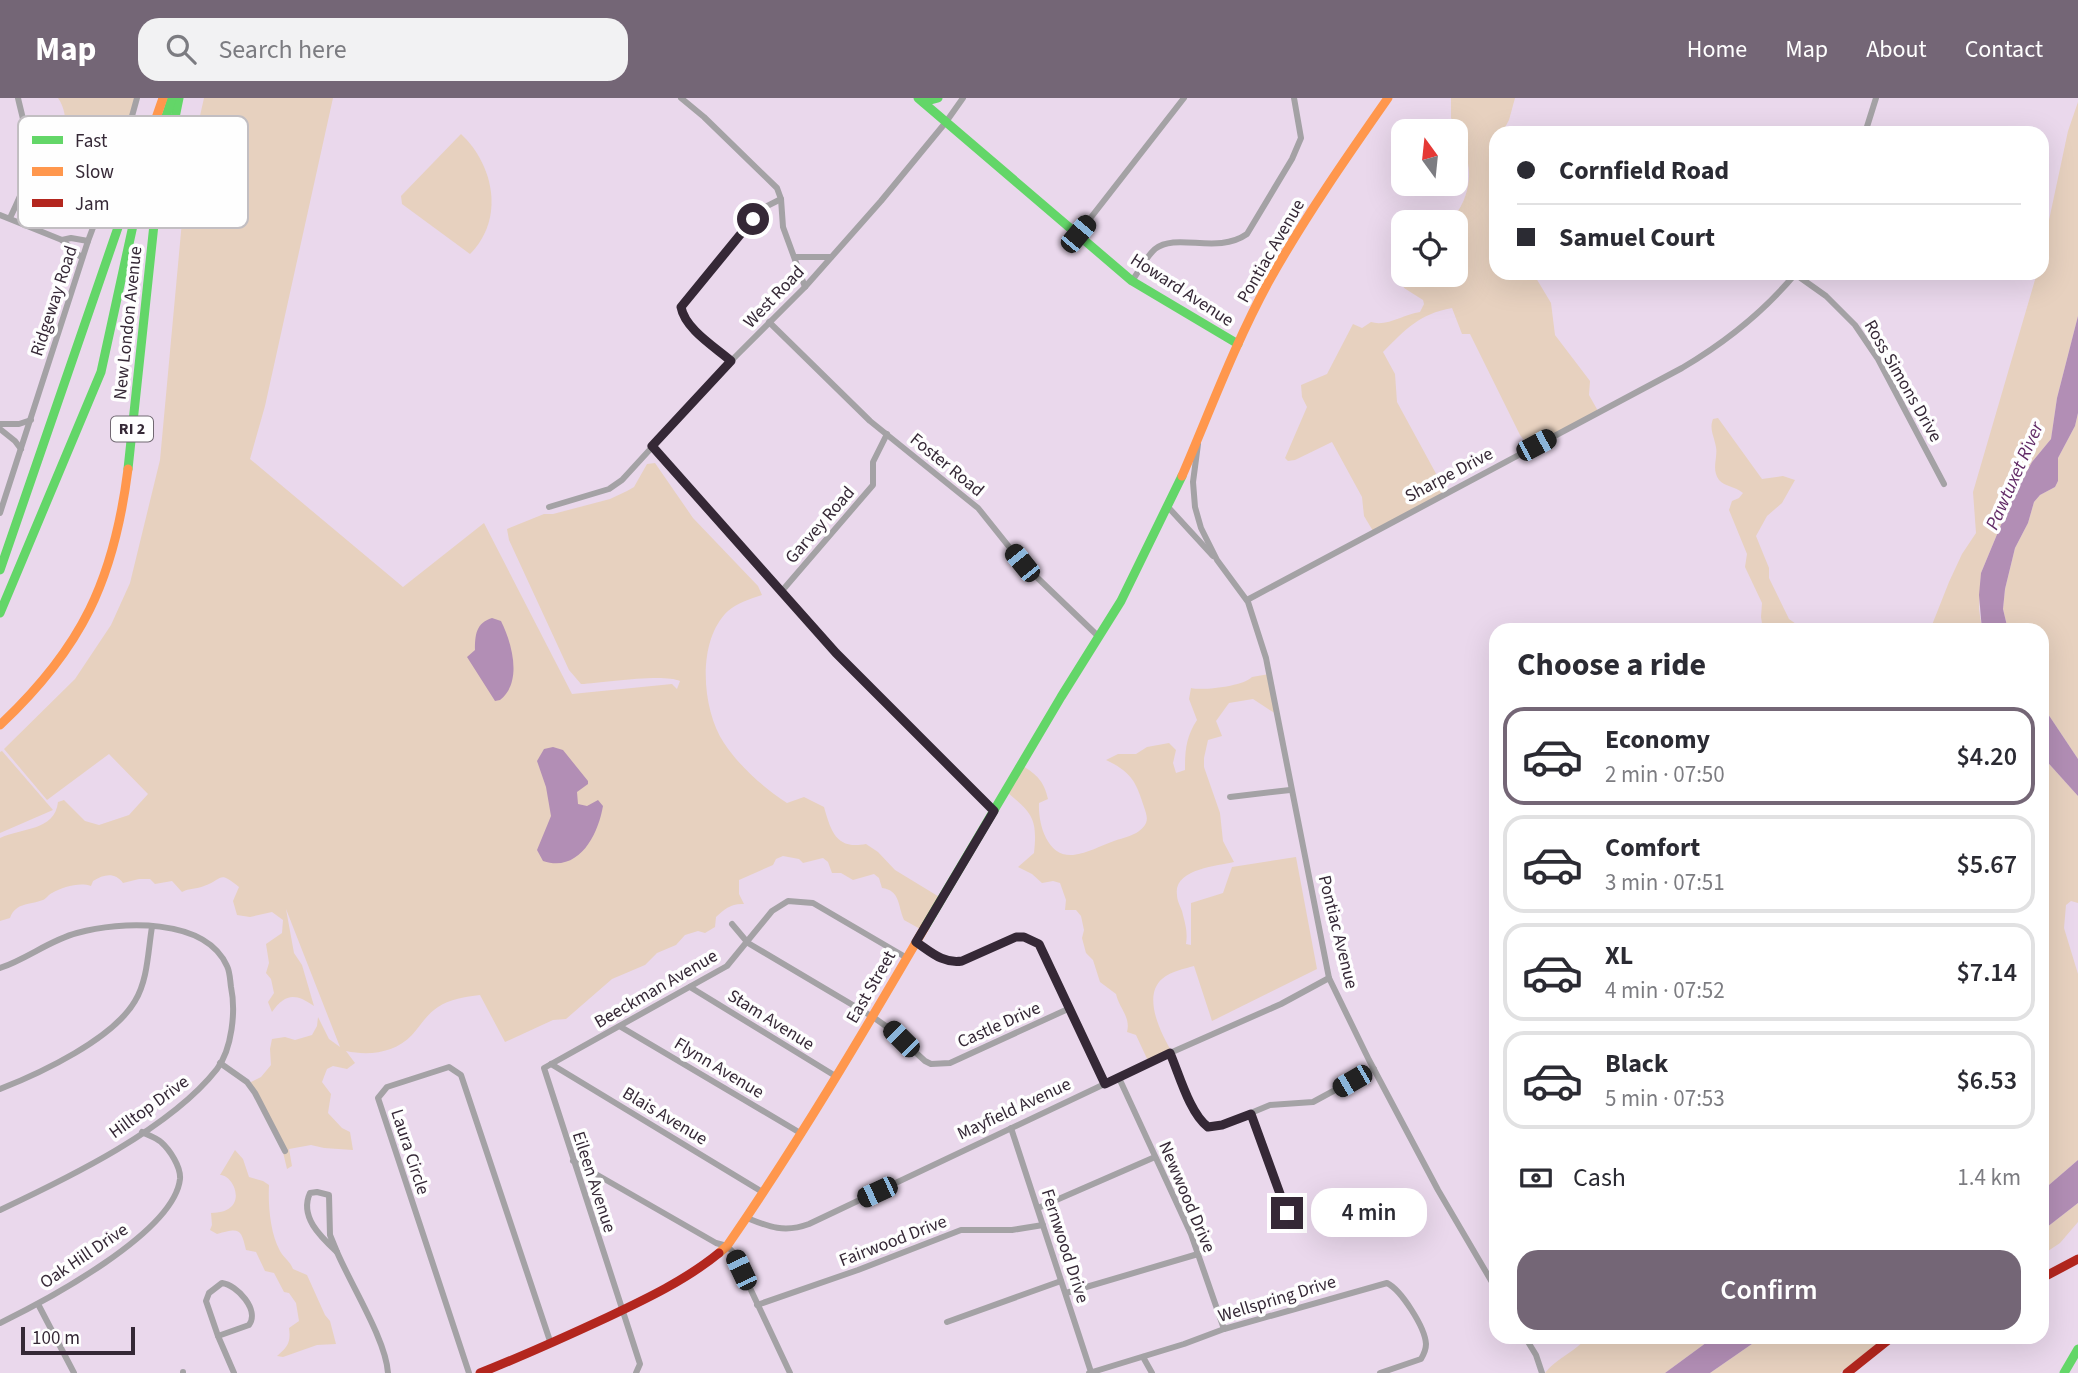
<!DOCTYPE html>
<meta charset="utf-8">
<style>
body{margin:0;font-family:"Source Sans 3",sans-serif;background:#f2f2f3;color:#2b2b33;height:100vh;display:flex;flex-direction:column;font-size:26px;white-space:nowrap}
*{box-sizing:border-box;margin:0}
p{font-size:23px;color:#7c7c81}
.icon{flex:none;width:38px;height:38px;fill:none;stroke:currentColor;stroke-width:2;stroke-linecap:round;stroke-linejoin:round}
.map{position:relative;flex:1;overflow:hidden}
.details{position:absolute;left:1489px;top:525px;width:560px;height:721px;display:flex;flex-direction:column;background:#fff;border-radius:21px;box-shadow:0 7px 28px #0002}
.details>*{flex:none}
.guide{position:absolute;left:1489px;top:28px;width:560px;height:154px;border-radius:21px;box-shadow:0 7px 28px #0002;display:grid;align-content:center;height:154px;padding:0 28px;background:#fff}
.needle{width:46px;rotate:345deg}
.controls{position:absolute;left:1391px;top:21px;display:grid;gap:14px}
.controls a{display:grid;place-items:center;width:77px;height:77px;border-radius:14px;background:#fff;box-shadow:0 7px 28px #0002;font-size:35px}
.scale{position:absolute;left:21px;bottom:18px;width:114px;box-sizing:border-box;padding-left:7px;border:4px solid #352836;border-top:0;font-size:19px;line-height:24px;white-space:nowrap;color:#352836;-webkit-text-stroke:5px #fefefe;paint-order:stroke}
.end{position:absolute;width:32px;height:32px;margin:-16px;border:9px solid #352836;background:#fff;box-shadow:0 0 0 4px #fff}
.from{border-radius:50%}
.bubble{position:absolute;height:49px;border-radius:21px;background:#fff;box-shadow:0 7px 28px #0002;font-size:23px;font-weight:600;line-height:49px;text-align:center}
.car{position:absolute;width:21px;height:42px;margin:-21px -10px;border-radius:9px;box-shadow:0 0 5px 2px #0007;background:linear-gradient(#222 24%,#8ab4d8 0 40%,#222 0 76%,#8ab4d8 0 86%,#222 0)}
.guide b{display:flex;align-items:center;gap:24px;height:66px;font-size:26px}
.guide b+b{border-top:2px solid #e1e1e2}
.guide i{width:18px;height:18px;background:#2b2b33}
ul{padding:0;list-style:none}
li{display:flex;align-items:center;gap:21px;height:98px;margin:0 14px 10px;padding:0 14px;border:4px solid #e1e1e2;border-radius:21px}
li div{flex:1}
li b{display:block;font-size:26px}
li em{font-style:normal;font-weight:600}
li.active{border-color:#746676}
li>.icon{width:63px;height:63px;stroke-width:1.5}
h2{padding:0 28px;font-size:32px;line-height:84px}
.pay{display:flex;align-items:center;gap:18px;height:77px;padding:0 28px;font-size:26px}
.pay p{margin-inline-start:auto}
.primary-button{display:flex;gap:14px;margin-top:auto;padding:14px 28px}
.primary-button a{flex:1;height:80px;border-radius:21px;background:#746676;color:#fff;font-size:28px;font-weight:600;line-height:80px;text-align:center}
header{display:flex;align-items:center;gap:42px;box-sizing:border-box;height:98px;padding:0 35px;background:#746676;color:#fff}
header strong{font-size:33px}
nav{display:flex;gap:38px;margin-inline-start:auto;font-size:24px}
.search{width:490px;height:63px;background:#f2f2f3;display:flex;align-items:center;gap:18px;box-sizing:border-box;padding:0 24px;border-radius:21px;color:#7c7c81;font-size:26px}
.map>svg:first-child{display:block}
</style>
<header>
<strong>Map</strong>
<div class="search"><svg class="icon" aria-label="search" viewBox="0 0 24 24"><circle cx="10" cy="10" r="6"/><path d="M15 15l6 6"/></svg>Search here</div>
<nav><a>Home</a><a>Map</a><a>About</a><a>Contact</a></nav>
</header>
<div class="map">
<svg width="2078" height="1275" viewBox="0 0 2078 1275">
<rect width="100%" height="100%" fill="#ead8ec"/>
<!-- green -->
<g fill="#e7d1bf">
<path d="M58,0h79l-34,109 -15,-4 -12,-10 -16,4 -2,-2c9,-2 16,-3 17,-13l-11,-52c3,-10 0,-24 -6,-32z"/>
<path d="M204,0h129l-68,308 -15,53 153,128 81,-64 88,171 100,-10 5,5 3,-8c-17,-8 -77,2 -99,3l-12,-14 -60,-130 -2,-11 37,-15h9l57,-15 17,-8 7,-4 13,-23 8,-1 38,55 65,68 4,9c-12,4 -25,8 -34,16 -32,30 -26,99 -4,132 16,24 39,44 63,60l17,-6 20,10c7,24 12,43 42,37l12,8 17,18 46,28 -19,32 -18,-10c-6,-14 -4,-30 -22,-32l-3,-10 -5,-4 -21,6 -12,-7h-9l-4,-11 -5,-4 -20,5 -4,-4 -16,-3 -7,3 -3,6 -34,15v14l5,10c-12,-1 -20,5 -28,13l-1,10 -10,6 -7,-2 -13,4 -9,10 -19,8 -12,12 -33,14 -46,40 -13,1 -48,22 -25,-47c-15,2 -30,4 -42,12 -11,7 -18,19 -26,28 -17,18 -43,21 -66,16l9,12 -8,6 -14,-3 -6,3 -5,13 9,12 -3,19 14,15 8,4 3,18 -29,-2 -13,-3 -22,4 3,17 -5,3 -5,-21 -33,-65 12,-6 10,-12 -1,-16 2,-10 13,-2 10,3 17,-5 5,-9 1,-9 11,22 11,8 -54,-138 8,44 8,12 12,41c-18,-13 -29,-13 -42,6l-4,-10 6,-9 -3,-14 -5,-6 3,-10 -3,-19 16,-11 1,-13 -11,-8 -22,5 -13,-2 -4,-14 6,-14c-21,-17 -15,-8 -35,-1 -7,3 -15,2 -22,6l-10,-11 -17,3 -5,-5h-11l-16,4c-8,-11 -19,-9 -30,-2l-2,5c-12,-4 -28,1 -39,7 -4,2 -6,6 -9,7 -13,5 -27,2 -33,18l-10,3v-83c21,-10 55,-7 58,-36l6,-2 21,21 14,4 30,-10 19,-21 -39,-40 -62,46 -43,-51 71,-70 36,-54 19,-42 30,-123 26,-282z"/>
<path d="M1451,0h64l-6,22 -7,13h-6v140h37l18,30 4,32 35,46 -1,14 9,16 -68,37 -10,-13 -50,-101h-8l-10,-26c-33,6 -46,21 -69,44l12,22 2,28 49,90 -73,39 -9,-15 -2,-19 -30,-55 -37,18 -7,1 -3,-3 22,-51 -5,-10 -1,-12 26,-11 26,-50 9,4 9,-6c16,5 33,-8 49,-10l4,-8 -1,-4 -19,-12 -3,-13 2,-3 1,3h52v-53h-20l12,-12 7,5c12,-14 19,-42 10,-60 -2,-5 -6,-9 -9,-15l6,-6 -11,-16z"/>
<polygon points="2078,4 2078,218 2057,300 2051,341 2032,364 2013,398 1981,475 1979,511 1982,532 1930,532 1949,484 1962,456 1976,435 1973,394 2037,175 2042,175 2042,155 2068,33"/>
<path d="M461,36c33,31 44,85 9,120l-68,-50 -1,-8z"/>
<polygon points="2078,315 2078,661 2042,607 2042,532 2008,532 2003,511 2005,491 2015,450 2028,425 2034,404 2040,397 2055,389 2058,383 2058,360 2075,328"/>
<path d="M1718,320l44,61 21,-3 12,4 -13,23 -15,13 -11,20 13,32v10l20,41 10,7 -1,4h-35l-2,-13 1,-14 -17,-36 2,-13 -18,-44 3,-9 7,-3 4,-5c-8,-7 -18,-6 -24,-13 -8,-11 -1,-22 -3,-33 -2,-11 -7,-18 -3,-28z"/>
<path d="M1269,576l7,40 -23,-15 -24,4 -13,18 6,15 -14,4 -4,18v9l16,46 3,28 11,21c-17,4 -61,7 -57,33 0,5 3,11 5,16 3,12 6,21 4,33l5,1v-42l32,-10 9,-26 64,-10 21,112 -105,52 -18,-55c-10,3 -23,5 -32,13 -20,17 -1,55 10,73l-23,11 -13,-28 -9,-3c4,-15 -8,-24 -11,-38l-16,-12 -7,-22 -7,-7 -4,-15 2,-8 -3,-14 -5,-6h-11l1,-10 -6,-17 -7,-2 -11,2 -10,-9 -14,-7 16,-14c4,-36 -3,-40 -28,-62l17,-25c14,9 21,15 25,33l-9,4c-1,21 8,54 34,52 15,-2 27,-9 41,-14 11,-4 26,-6 32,-18 2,-5 0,-10 -2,-16 -8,-26 -13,-35 -38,-47l12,-6h18l11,-7 22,-4 7,7 -3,13 3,10 9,-3c0,-20 1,-33 12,-50l-8,-21 2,-11c12,3 53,-2 61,-11z"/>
<polygon points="2,653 53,712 0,735 0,654"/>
<polygon points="2042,658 2078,698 2078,805 2071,803 2066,807 2064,830 2078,876 2078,1062 2042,1093"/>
<path d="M235,1052l8,9 6,18 14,4 6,4c-1,20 1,48 11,66 4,7 10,10 13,18l14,6 18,40 5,6 6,23 -19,1 -34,12 -6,-1c11,-9 14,-14 12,-28l10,-7 -3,-18 -7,-10 -5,-1 -10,-19 -9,-2 -9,-19 -10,-2c-5,-22 -7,-22 -29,-16l-7,-4 2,-5 -1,-12c39,0 24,-38 9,-38z"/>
<polygon points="2078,1105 2078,1124 2060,1145 2042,1157 2042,1133"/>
<path d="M1587,1239h127l-49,36h-120c11,-15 31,-21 42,-36z"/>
<polygon points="1762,1239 1885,1239 1840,1275 1710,1275"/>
</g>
<!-- water -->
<g fill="#b28eb5">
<polygon points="2078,218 2078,315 2075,328 2058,360 2058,383 2055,389 2040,397 2034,404 2028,425 2015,450 2005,491 2003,511 2008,532 1982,532 1979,497 1981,475 2013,398 2032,364 2051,341 2057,300"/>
<path d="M492,520l9,3c11,22 22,61 -1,79l-5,1 -28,-44 8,-7c0,-15 1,-27 17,-32z"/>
<polygon points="2042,607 2078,661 2078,698 2042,658"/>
<path d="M553,649l10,3 25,31v3l-11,8 1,12 9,2 11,-6 5,6c-5,29 -24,67 -60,55l-6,-11 14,-34 -5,-29 -9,-26 7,-12z"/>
<polygon points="2078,1062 2078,1105 2042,1133 2042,1093"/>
<polygon points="1714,1239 1762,1239 1710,1275 1665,1275"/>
</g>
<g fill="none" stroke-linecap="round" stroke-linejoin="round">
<!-- street -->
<g stroke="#a4a2a5" stroke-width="6">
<polyline points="681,0 704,19 777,90 781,101 783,129 805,189"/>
<polyline points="1865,35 1876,0"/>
<polyline points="0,117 62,142 82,160"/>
<path d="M10,120c9,-19 21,-43 19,-64 -1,-19 -7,-38 -11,-56"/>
<polyline points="1078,136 1184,0"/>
<polyline points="62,142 71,140 88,143"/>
<polyline points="795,159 831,159"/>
<polyline points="1795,176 1826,198 1855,227 1878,261 1944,386"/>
<path d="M1132,183c7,-10 14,-24 23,-32 22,-17 62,6 92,-15l45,-75 9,-21 -7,-40"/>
<polyline points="769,224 870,323 978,410 1022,465 1099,539"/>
<path d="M731,263c-16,-14 -46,-32 -50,-54l72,-88 10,-11 18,-9"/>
<polyline points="0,326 19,326 31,322"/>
<polyline points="0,331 15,343 21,351"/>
<polyline points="1198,346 1193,384 1195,409 1201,430 1217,462 1248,504 1266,560 1329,880 1369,962 1438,1092 1496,1191"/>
<polyline points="652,348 836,555 994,713"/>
<polyline points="549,409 609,391 622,382 731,263 805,189 881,103 946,24 963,0"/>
<polyline points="1168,409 1213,458"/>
<polyline points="0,415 88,143 124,47 137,0"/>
<polyline points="781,494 873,387 873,364 887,336"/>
<path d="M1247,502l435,-232c44,-26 81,-55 114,-95"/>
<polyline points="1230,699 1290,692"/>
<polyline points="732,826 748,845 873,919 890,931 925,963 931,966 950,965 1068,911"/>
<path d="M916,844c15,10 27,22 46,19l54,-24h8l15,8 66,139"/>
<path d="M0,870c27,-9 50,-28 77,-35 43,-12 128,-16 150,33 3,6 3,14 4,21 5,24 1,62 -14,82 -47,60 -149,109 -217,141"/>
<polyline points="690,889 837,979"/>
<polyline points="621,929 802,1036"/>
<path d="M1170,955c9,21 20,61 38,74l14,-2 48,-20 43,-3 61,-33"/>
<polyline points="220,965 247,984 255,995 285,1053"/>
<polyline points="551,966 764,1095"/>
<polyline points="1119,980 1191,1136 1224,1231"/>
<path d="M0,991c41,-16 113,-50 135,-88 13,-21 13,-51 17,-74"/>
<polyline points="1251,1015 1291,1129"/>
<polyline points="1011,1030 1091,1274"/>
<polyline points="573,1063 716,1145 727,1148 733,1154 790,1275"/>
<path d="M317,1094l12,3 1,40 7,17c-16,-15 -38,-35 -27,-59z"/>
<polyline points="1038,1110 1155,1059"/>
<path d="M747,1120c22,9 38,15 62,6l361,-171 111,-49 48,-26"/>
<path d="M337,1154c14,33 49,88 51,121"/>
<path d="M222,1185c15,2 38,27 27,42l-31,11 -12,-35 3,-8z"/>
<polyline points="1066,1195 1198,1156"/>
<polyline points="38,1206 74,1275"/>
<polyline points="757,1207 858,1172 961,1132 1012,1132 1043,1127"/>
<polyline points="947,1224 1061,1183"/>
<path d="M0,1225c45,-22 174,-90 180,-144 1,-12 -10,-29 -19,-37 -4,-4 -13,-7 -19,-10"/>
<polyline points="218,1238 234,1275"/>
<polyline points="1525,1239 1536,1257 1542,1275"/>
<polyline points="1143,1259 1152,1275"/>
<polyline points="183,1274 183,1275"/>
<polyline points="469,1275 378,1000 387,989 449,969 461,977 551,1246"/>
<polyline points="636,1275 640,1266 544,970 727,868 772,813 788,803 813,805 907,860"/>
<path d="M1089,1275l95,-29 40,-15 163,-46c14,7 38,44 39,61 0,6 -2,10 -5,15l-41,14"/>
</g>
<!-- fast -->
<g stroke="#63d668" stroke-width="9">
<polyline points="918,0 1132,183 1238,246"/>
<polyline points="923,4 938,0"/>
<polyline points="128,371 155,117 179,0"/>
<polyline points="0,472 123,115"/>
<polyline points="0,515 101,274 139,100 172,0"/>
<polyline points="925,829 1061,599 1121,503 1182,378"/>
<polyline points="2064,1275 2078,1251"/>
</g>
<!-- slow -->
<g stroke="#ff974d" stroke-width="9">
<polyline points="123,115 163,0"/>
<path d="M1182,378c28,-65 53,-133 87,-195 36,-64 77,-123 119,-183"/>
<path d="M0,627c82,-77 114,-145 128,-256"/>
<path d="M719,1155l8,-7c71,-103 135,-211 198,-319"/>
</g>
<!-- jam -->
<g stroke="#b3261e" stroke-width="9">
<polyline points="2042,1180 2078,1161"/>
<path d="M480,1275c43,-17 85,-36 128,-56 38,-18 78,-37 111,-64"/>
<polyline points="1847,1275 1892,1239"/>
</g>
</g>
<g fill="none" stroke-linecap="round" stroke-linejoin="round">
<!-- route -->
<path stroke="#352836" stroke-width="9" d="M753,121l-72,88c4,22 34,40 50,54l-79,85 184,207 158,158 -78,131c15,10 27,22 46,19l54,-24h8l15,7 66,140 65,-31c9,21 20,61 38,74l14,-2 29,-11 36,99"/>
</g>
<g text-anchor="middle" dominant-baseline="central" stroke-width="7" stroke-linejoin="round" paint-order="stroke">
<!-- shield labels -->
<rect fill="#fefefe" stroke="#716872" stroke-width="2" x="111" y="318.5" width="42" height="25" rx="5"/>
<g font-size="16" font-weight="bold" fill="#352836">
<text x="132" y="331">RI 2</text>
</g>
<!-- street labels -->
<g font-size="18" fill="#352836" stroke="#fefefe">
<text transform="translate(1271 153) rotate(-60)">Pontiac Avenue</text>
<text transform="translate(1182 192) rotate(33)">Howard Avenue</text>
<text transform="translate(774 199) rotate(-46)">West Road</text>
<text transform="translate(54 203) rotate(-72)">Ridgeway Road</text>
<text transform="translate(128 225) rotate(-84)">New London Avenue</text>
<text transform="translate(1903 283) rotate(60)">Ross Simons Drive</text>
<text transform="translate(947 367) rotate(39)">Foster Road</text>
<text transform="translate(1449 377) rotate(-28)">Sharpe Drive</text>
<text transform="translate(820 427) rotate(-49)">Garvey Road</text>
<text transform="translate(1338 834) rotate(76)">Pontiac Avenue</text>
<text transform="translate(871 889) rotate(-60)">East Street</text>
<text transform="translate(656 891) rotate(-30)">Beeckman Avenue</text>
<text transform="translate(771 922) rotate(32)">Stam Avenue</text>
<text transform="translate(999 927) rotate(-24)">Castle Drive</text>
<text transform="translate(719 970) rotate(31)">Flynn Avenue</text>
<text transform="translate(149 1009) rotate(-36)">Hilltop Drive</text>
<text transform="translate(1014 1011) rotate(-25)">Mayfield Avenue</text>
<text transform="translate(665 1018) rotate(31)">Blais Avenue</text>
<text transform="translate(410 1054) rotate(72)">Laura Circle</text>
<text transform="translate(594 1084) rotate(72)">Eileen Avenue</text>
<text transform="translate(1187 1099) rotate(67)">Newwood Drive</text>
<text transform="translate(893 1143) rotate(-21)">Fairwood Drive</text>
<text transform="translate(1065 1148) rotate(72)">Fernwood Drive</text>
<text transform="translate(84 1158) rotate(-34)">Oak Hill Drive</text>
<text transform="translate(1277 1201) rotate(-17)">Wellspring Drive</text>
</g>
<!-- water labels -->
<g font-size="19" font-style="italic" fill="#612a66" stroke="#fefefe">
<text transform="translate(2015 378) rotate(-66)">Pawtuxet River</text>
</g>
</g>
<!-- legend -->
<rect x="18" y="18" width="230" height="112" rx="10" fill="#fefefe" stroke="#c2bec2" stroke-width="2"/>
<rect x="32" y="38" width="31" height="8" fill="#63d668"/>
<rect x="32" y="69" width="31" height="9" fill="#ff974d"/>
<rect x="32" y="101" width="31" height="8" fill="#b3261e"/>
<g font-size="19" fill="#352836">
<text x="75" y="49">Fast</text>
<text x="75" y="80">Slow</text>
<text x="75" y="112">Jam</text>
</g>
</svg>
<div class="controls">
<a><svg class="needle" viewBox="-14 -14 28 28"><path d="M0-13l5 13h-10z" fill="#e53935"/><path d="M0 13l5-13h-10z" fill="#7c7c81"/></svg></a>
<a><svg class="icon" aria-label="locate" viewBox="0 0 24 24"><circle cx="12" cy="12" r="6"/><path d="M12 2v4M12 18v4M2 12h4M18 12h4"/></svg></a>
</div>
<div class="scale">100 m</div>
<i class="end from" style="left:753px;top:121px"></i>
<i class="end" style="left:1287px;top:1115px"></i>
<div class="bubble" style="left:1311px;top:1090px;width:116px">4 min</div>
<i class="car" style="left:1078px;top:136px;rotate:40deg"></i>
<i class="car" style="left:1536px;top:347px;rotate:62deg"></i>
<i class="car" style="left:1022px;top:465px;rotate:321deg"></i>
<i class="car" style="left:901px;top:941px;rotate:315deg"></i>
<i class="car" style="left:1352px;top:983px;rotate:240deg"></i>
<i class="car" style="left:877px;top:1094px;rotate:245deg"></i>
<i class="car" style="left:741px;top:1172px;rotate:335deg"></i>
<div class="guide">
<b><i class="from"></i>Cornfield Road</b>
<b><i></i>Samuel Court</b>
</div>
<section class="details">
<h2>Choose a ride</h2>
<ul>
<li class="active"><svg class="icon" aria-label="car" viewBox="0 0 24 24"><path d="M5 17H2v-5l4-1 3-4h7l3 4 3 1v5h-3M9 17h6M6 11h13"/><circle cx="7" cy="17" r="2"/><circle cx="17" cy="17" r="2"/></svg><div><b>Economy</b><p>2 min · 07:50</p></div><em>$4.20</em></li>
<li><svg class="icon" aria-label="car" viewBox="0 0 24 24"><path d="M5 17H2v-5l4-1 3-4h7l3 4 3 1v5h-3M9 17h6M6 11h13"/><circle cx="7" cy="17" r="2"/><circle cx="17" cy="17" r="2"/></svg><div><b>Comfort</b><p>3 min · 07:51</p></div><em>$5.67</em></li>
<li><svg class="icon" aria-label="car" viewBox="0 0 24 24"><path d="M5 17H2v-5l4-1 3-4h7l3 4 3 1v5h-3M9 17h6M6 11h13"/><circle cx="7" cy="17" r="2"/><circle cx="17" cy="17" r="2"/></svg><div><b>XL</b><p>4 min · 07:52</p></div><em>$7.14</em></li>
<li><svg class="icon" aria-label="car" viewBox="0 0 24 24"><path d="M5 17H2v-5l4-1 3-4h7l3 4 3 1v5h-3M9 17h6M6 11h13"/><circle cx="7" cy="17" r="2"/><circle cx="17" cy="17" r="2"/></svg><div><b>Black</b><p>5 min · 07:53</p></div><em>$6.53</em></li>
</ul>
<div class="pay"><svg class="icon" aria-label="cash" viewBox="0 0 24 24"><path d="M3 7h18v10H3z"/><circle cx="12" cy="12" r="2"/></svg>Cash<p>1.4 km</p></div>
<div class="primary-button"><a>Confirm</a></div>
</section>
</div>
